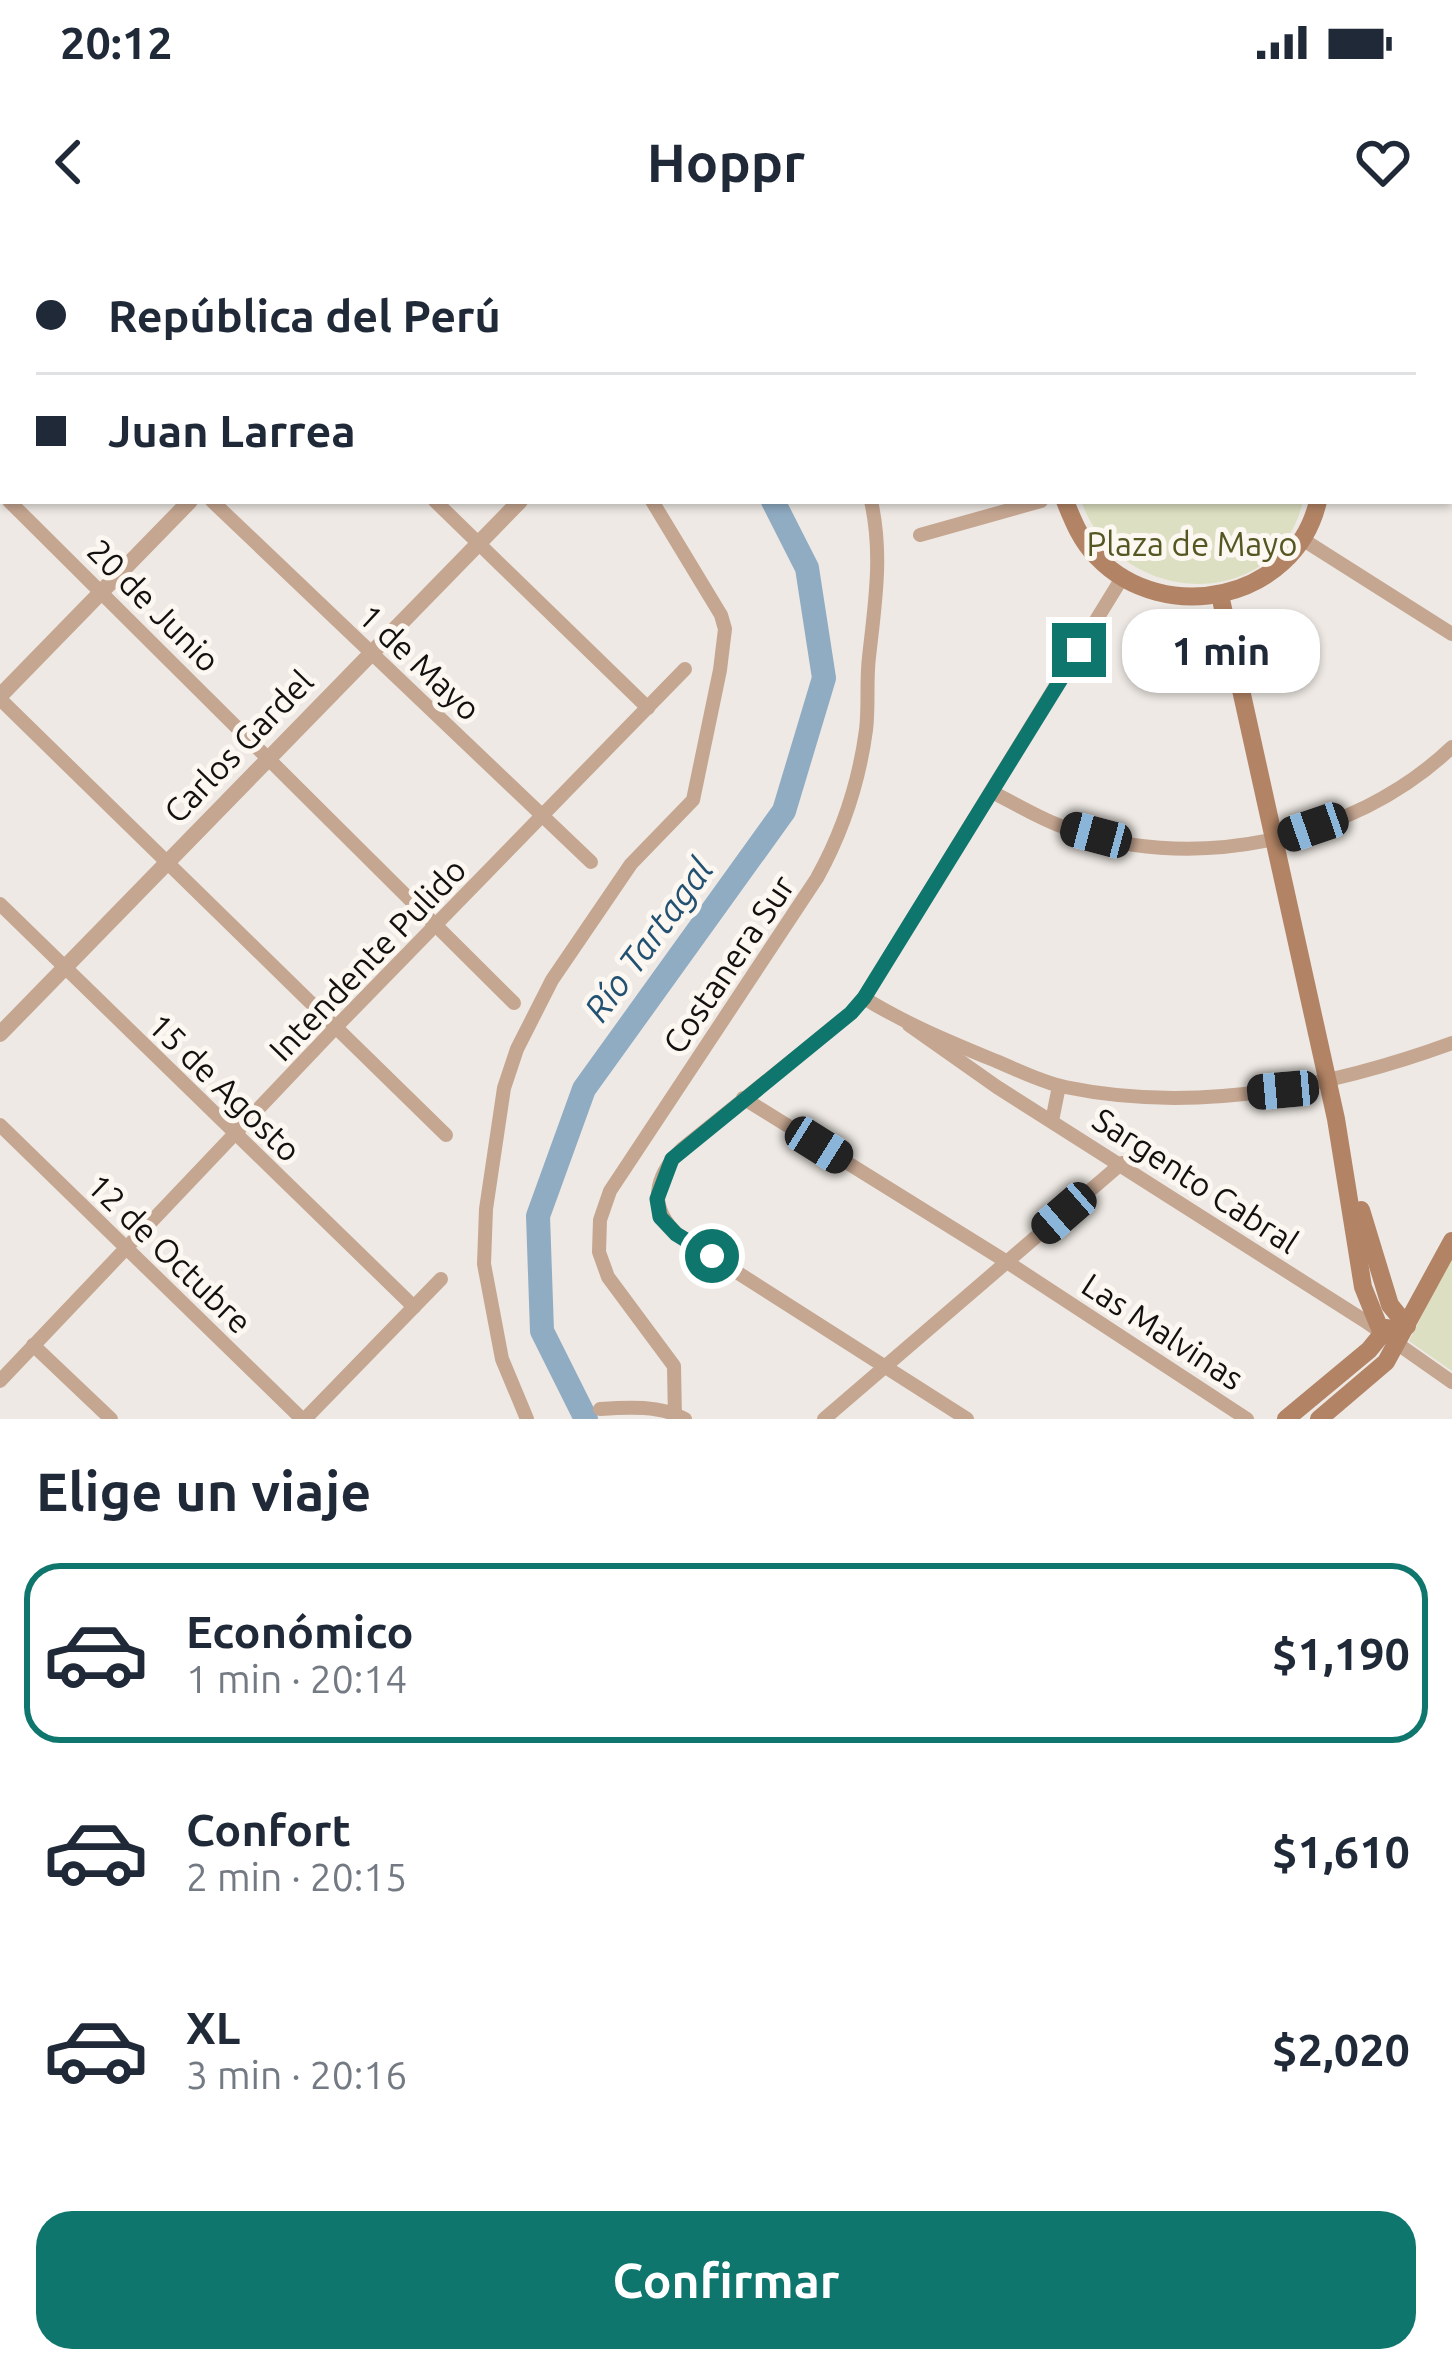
<!DOCTYPE html>
<html lang="es">
<meta charset="utf-8">
<style>
body{margin:0;font-family:Ubuntu,sans-serif;background:#f6f6f7;color:#1f2937;height:100vh;display:flex;flex-direction:column;font-size:45px;white-space:nowrap}
*{box-sizing:border-box;margin:0}
p{font-size:39px;color:#747a83}
.icon{flex:none;width:66px;height:66px;fill:none;stroke:currentColor;stroke-width:2;stroke-linecap:round;stroke-linejoin:round}
.map{position:relative;height:1179px;overflow:hidden}
.sheet{display:flex;flex-direction:column;background:#fff;flex:1}
.sheet>*{flex:none}
.banner{position:absolute;left:0px;top:0px;width:1452px;height:264px;box-shadow:0 3px 9px #0004;display:grid;align-content:center;height:264px;padding:0 36px;background:#fff}
.end{position:absolute;width:54px;height:54px;margin:-27px;border:15px solid #0f766e;background:#fff;box-shadow:0 0 0 6px #fff}
.from{border-radius:50%}
.bubble{position:absolute;height:84px;border-radius:36px;background:#fff;box-shadow:0 3px 9px #0004;font-size:39px;font-weight:700;line-height:84px;text-align:center}
.car{position:absolute;width:36px;height:72px;margin:-36px -18px;border-radius:15px;box-shadow:0 0 9px 3px #0007;background:linear-gradient(#222 24%,#8ab4d8 0 40%,#222 0 76%,#8ab4d8 0 86%,#222 0)}
.banner b{display:flex;align-items:center;gap:42px;height:114px;font-size:45px}
.banner b+b{border-top:3px solid #e0e1e3}
.banner i{width:30px;height:30px;background:#1f2937}
ul{padding:0;list-style:none}
li{display:flex;align-items:center;gap:36px;height:180px;margin:0 24px 18px;padding:0 12px;border:6px solid transparent;border-radius:36px}
li div{flex:1}
li b{display:block;font-size:45px}
li em{font-style:normal;font-weight:700}
li.selected{border-color:#0f766e}
li>.icon{width:108px;height:108px;stroke-width:1.5}
h2{padding:0 36px;font-size:54px;line-height:144px}
.cta{display:flex;gap:24px;margin-top:auto;padding:24px 36px}
.cta a{flex:1;height:138px;border-radius:36px;background:#0f766e;color:#fff;font-size:48px;font-weight:700;line-height:138px;text-align:center}
.status{display:flex;justify-content:space-between;align-items:center;height:84px;padding:0 60px;background:#fff;direction:ltr}
.status svg{height:33px;fill:currentColor}
header{display:flex;justify-content:space-between;align-items:center;height:156px;padding:0 36px;background:#fff;font-size:54px;font-weight:700}
.map>svg:first-child{display:block}
</style>
<div class="status"><b>20:12</b><svg viewBox="0 0 49 12"><path d="M0 12V9h3v3zM5 12V6h3v6zM10 12V3h3v9zM15 12V0h3v12zM26 1h20v11H26zM47 4h2v5h-2z"/></svg></div>
<header><svg class="icon" aria-label="back" viewBox="0 0 24 24"><path d="M15 5l-7 7 7 7"/></svg>Hoppr<svg class="icon" aria-label="heart" viewBox="0 0 24 24"><path d="M12 20l-8-8c-3-5 5-10 8-4 3-6 11-1 8 4z"/></svg></header>
<div class="map">
<svg width="1452" height="1179" viewBox="0 0 1452 1179">
<rect width="100%" height="100%" fill="#eee9e4"/>
<!-- green -->
<g fill="#dcdfc1">
<path d="M1081,261h222c-26,112 -182,109 -222,0z"/>
<polygon points="1452,1015 1452,1131 1409,1101"/>
</g>
<g fill="none" stroke-linecap="round" stroke-linejoin="round">
<!-- river -->
<g stroke="#90acc3" stroke-width="24">
<polyline points="622,0 623,3"/>
<polyline points="586,1179 542,1091 538,976 584,849 784,571 824,438 807,328 773,261"/>
</g>
<!-- minor -->
<g stroke="#c5a691" stroke-width="14">
<polyline points="163,0 166,3"/>
<polyline points="359,0 362,3"/>
<polyline points="869,0 871,3"/>
<polyline points="114,3 116,0"/>
<polyline points="0,52 3,55"/>
<polyline points="0,120 3,117"/>
<polyline points="1449,173 1452,173"/>
<polyline points="9,261 514,763"/>
<polyline points="212,261 591,622"/>
<polyline points="435,261 648,468"/>
<polyline points="920,295 1041,261"/>
<polyline points="1302,299 1452,394"/>
<polyline points="0,459 446,895"/>
<path d="M992,552c22,11 43,24 66,33 129,51 295,17 394,-78"/>
<polyline points="0,664 414,1067"/>
<path d="M864,758c42,26 86,44 132,63 22,9 45,21 69,26 130,27 264,1 387,-44"/>
<polyline points="909,785 997,847 1365,1081 1452,1142"/>
<polyline points="743,858 1007,1022 1247,1179"/>
<polyline points="1052,881 1059,846"/>
<polyline points="0,885 302,1179"/>
<polyline points="33,1105 111,1179"/>
<polyline points="0,1141 337,786 685,429"/>
<path d="M600,1169c27,-2 61,-4 85,10"/>
<polyline points="305,1179 441,1039"/>
<polyline points="527,1179 502,1119 484,1024 486,969 504,848 517,809 552,740 631,624 693,560 720,430 725,389 721,375 652,261"/>
<path d="M675,1179l-1,-53 -66,-89 -9,-25 1,-32 10,-29 207,-313c25,-45 42,-96 49,-148 3,-24 0,-49 3,-73 6,-54 14,-103 2,-156"/>
<polyline points="824,1179 1122,923"/>
<path d="M967,1179l-290,-185c-29,-28 -23,-57 5,-85l169,-136 13,-15 258,-420"/>
</g>
<!-- tertiary -->
<g stroke="#c5a691" stroke-width="16">
<polyline points="781,0 796,3"/>
<polyline points="713,3 718,0"/>
<polyline points="812,3 821,0"/>
<polyline points="0,456 190,261"/>
<polyline points="0,794 520,261"/>
</g>
<!-- secondary -->
<g stroke="#b28465" stroke-width="18">
<polyline points="1132,0 1133,3"/>
<polyline points="1151,0 1151,3"/>
<polyline points="1324,3 1326,0"/>
<polyline points="1343,3 1345,0"/>
<path d="M1065,261c8,20 16,40 32,56 67,70 198,44 221,-56"/>
<polyline points="1220,355 1336,879 1363,1047 1382,1094"/>
<polyline points="1361,970 1390,1065 1407,1086"/>
<polyline points="1286,1179 1369,1110 1387,1088"/>
<polyline points="1319,1179 1386,1122 1452,1001"/>
</g>
</g>
<g fill="none" stroke-linecap="round" stroke-linejoin="round">
<!-- route -->
<polyline stroke="#0f766e" stroke-width="15" points="712,1016 676,994 660,977 657,959 672,919 851,773 864,758 1079,410"/>
</g>
<g text-anchor="middle" dominant-baseline="central" stroke-width="10" stroke-linejoin="round" paint-order="stroke">
<!-- park labels -->
<g font-size="33" fill="#545721" stroke="#fcf7f1">
<text x="1192" y="303">Plaza de Mayo</text>
</g>
<!-- street labels -->
<g font-size="33" fill="#13110f" stroke="#fcf7f1">
<text transform="translate(154 365) rotate(45)">20 de Junio</text>
<text transform="translate(420 422) rotate(43)">1 de Mayo</text>
<text transform="translate(238 506) rotate(-46)">Carlos Gardel</text>
<text transform="translate(367 719) rotate(-46)">Intendente Pulido</text>
<text transform="translate(728 724) rotate(-56)">Costanera Sur</text>
<text transform="translate(225 847) rotate(44)">15 de Agosto</text>
<text transform="translate(1196 940) rotate(33)">Sargento Cabral</text>
<text transform="translate(170 1013) rotate(44)">12 de Octubre</text>
<text transform="translate(1163 1091) rotate(33)">Las Malvinas</text>
</g>
<!-- water labels -->
<g font-size="36" font-style="italic" fill="#225172" stroke="#fcf7f1">
<text transform="translate(648 699) rotate(-54)">Río Tartagal</text>
</g>
</g>
</svg>
<i class="end from" style="left:712px;top:1016px"></i>
<i class="end" style="left:1079px;top:410px"></i>
<div class="bubble" style="left:1122px;top:369px;width:198px">1 min</div>
<i class="car" style="left:1313px;top:587px;rotate:251deg"></i>
<i class="car" style="left:1096px;top:595px;rotate:285deg"></i>
<i class="car" style="left:1283px;top:850px;rotate:265deg"></i>
<i class="car" style="left:819px;top:905px;rotate:122deg"></i>
<i class="car" style="left:1064px;top:973px;rotate:229deg"></i>
<div class="banner">
<b><i class="from"></i>República del Perú</b>
<b><i></i>Juan Larrea</b>
</div>
</div>
<section class="sheet">
<h2>Elige un viaje</h2>
<ul>
<li class="selected"><svg class="icon" aria-label="car" viewBox="0 0 24 24"><path d="M5 17H2v-5l4-1 3-4h7l3 4 3 1v5h-3M9 17h6M6 11h13"/><circle cx="7" cy="17" r="2"/><circle cx="17" cy="17" r="2"/></svg><div><b>Económico</b><p>1 min · 20:14</p></div><em>$1,190</em></li>
<li><svg class="icon" aria-label="car" viewBox="0 0 24 24"><path d="M5 17H2v-5l4-1 3-4h7l3 4 3 1v5h-3M9 17h6M6 11h13"/><circle cx="7" cy="17" r="2"/><circle cx="17" cy="17" r="2"/></svg><div><b>Confort</b><p>2 min · 20:15</p></div><em>$1,610</em></li>
<li><svg class="icon" aria-label="car" viewBox="0 0 24 24"><path d="M5 17H2v-5l4-1 3-4h7l3 4 3 1v5h-3M9 17h6M6 11h13"/><circle cx="7" cy="17" r="2"/><circle cx="17" cy="17" r="2"/></svg><div><b>XL</b><p>3 min · 20:16</p></div><em>$2,020</em></li>
</ul>
<div class="cta"><a>Confirmar</a></div>
</section>
